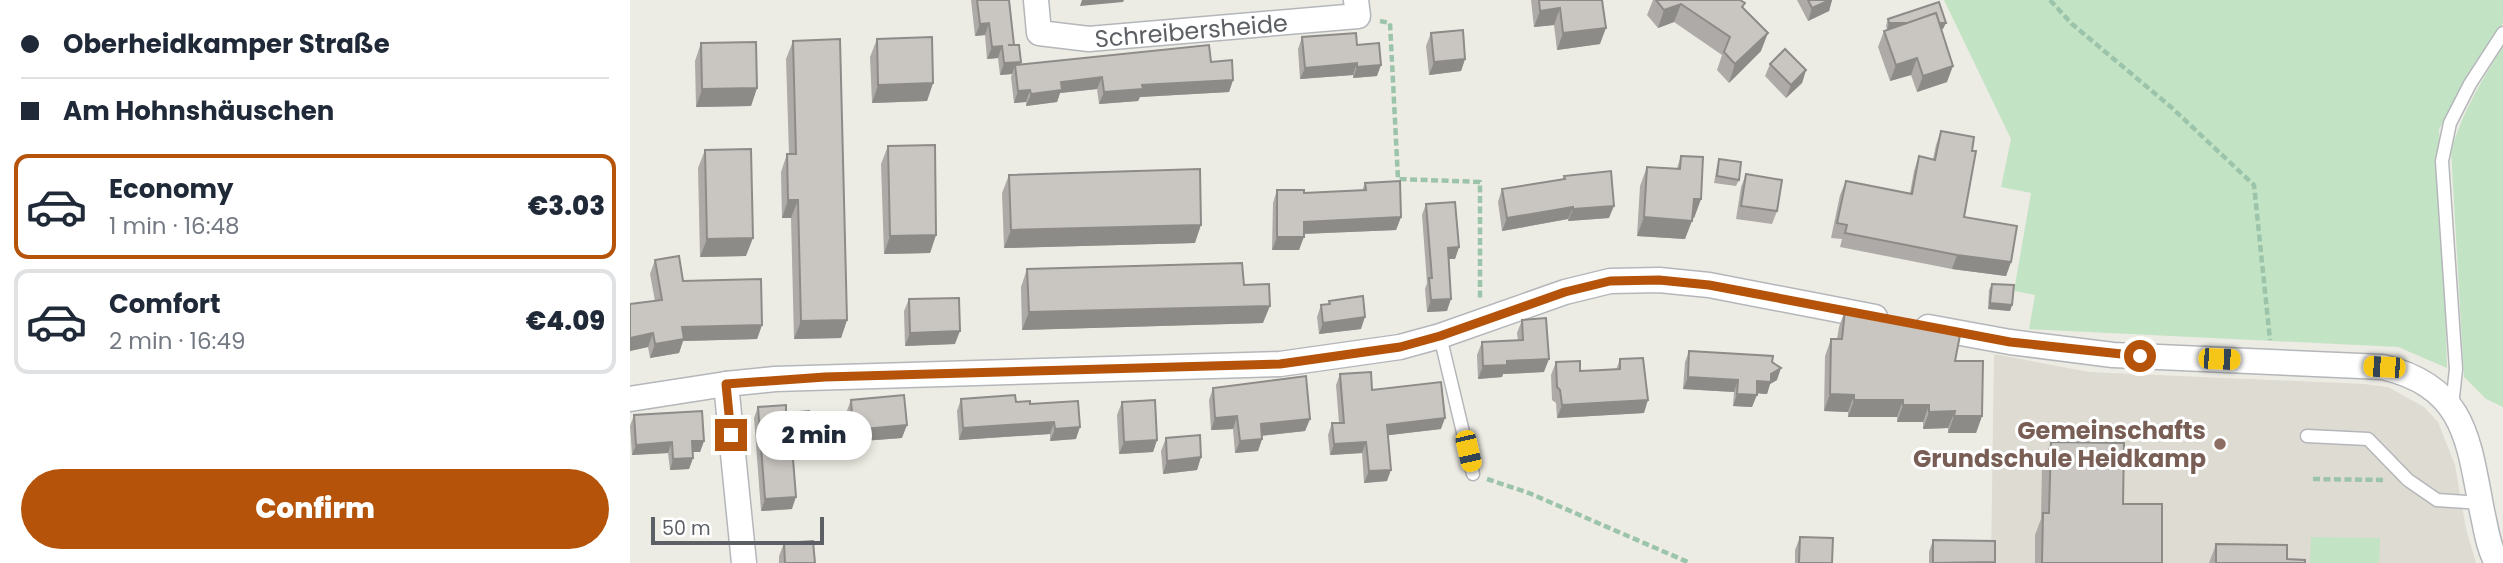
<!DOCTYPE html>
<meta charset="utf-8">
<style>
body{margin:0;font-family:Poppins,sans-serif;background:#f6f6f7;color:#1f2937;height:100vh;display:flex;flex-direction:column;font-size:26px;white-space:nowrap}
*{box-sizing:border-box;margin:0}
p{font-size:23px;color:#747a83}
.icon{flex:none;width:38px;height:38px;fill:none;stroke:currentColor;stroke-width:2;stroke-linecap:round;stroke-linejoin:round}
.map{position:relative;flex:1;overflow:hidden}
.drawer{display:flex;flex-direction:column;background:#fff;width:630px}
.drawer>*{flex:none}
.guide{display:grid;align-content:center;height:154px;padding:0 21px;background:#fff}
.scale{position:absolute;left:21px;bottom:18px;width:173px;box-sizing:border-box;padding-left:7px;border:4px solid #5c5f64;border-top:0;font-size:19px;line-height:24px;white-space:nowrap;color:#5c5f64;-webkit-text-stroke:5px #fff;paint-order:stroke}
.end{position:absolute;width:32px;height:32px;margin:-16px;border:9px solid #b45309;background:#fff;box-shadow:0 0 0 4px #fff}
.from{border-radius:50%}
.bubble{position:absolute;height:49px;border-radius:24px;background:#fff;box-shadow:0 4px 10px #0003;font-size:23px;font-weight:800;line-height:49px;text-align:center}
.car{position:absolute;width:21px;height:42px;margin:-21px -10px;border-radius:9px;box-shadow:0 0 5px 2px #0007;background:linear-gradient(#f5c518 24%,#345 0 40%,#f5c518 0 76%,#345 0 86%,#f5c518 0)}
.guide b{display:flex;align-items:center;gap:24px;height:66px;font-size:26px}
.guide b+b{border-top:2px solid #e0e1e3}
.guide i{width:18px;height:18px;background:#1f2937}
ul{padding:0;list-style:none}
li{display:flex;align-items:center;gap:21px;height:105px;margin:0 14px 10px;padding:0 7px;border:4px solid #e0e1e3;border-radius:14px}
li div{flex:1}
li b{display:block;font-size:26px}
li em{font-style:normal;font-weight:800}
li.active{border-color:#b45309}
li>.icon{width:63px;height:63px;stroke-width:1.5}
.action{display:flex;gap:14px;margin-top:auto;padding:14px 21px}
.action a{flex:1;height:80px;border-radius:42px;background:#b45309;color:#fff;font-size:28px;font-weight:800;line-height:80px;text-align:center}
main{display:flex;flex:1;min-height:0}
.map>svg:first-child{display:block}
</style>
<main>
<section class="drawer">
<div class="guide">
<b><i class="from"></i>Oberheidkamper Straße</b>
<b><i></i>Am Hohnshäuschen</b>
</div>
<ul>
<li class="active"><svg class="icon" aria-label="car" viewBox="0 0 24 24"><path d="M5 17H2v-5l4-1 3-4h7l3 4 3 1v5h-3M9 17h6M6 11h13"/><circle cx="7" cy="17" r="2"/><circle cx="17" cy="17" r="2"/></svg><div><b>Economy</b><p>1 min · 16:48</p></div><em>€3.03</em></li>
<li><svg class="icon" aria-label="car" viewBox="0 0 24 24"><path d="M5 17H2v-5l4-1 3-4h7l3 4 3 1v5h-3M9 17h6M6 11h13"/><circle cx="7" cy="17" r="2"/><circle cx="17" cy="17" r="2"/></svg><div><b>Comfort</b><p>2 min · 16:49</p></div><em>€4.09</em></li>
</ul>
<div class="action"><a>Confirm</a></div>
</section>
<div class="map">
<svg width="1873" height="563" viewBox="0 0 1873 563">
<rect width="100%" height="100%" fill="#edece4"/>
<!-- education -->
<polygon fill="#dddbd2" points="1364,354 1459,372 1734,384 1758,387 1794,407 1808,422 1825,465 1836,529 1846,563 1361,563"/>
<!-- green -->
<g fill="#c3e3c5">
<polygon points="1314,0 1873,0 1873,23 1809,129 1817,368 1768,347 1399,329 1405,295 1384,291 1401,193 1371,187 1381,139"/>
<path d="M1873,46v361l-17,-8 -22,-22 -13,-226c11,-39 31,-71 52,-105z"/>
<polygon points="1681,537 1750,538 1749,563 1680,563"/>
</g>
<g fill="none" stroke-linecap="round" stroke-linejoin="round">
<!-- lane casing -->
<g stroke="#b4b6ba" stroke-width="15">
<g id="lane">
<polyline points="810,336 843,474"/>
<polyline points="1822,406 1826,369 1812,161 1820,123 1840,84 1873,33"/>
<polyline points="1677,436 1738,439 1778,480 1807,500 1851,503"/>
</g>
</g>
<!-- street casing -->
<g stroke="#b4b6ba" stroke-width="27">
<g id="street">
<path id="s1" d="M406,0l3,33 50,6 269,-23 -2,-16"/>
<path d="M1298,327l82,15 103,13 270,12c82,20 85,71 99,144 4,17 6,36 15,52"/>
<polyline points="96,384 114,563"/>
<polyline points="0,399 96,384 145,379 650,364 770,347 810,336 935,292 980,281 1029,280 1079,285 1245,317"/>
</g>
</g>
<!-- path -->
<g stroke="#9cc4aa" stroke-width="4.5" stroke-dasharray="7 3.5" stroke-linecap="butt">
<polyline points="1420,0 1442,24 1541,107 1624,185 1640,340"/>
<polyline points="750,21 760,23 768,179 850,182 850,299"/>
<polyline points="857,479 899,493 1060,563"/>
<polyline points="1683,479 1756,480"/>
</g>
<!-- lane -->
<use href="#lane" stroke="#fff" stroke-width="12"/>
<!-- street -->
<use href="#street" stroke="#fff" stroke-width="24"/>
</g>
<!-- wall -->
<g fill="#adaaa7">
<polygon points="341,0 379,0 384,45 391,62 390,65 581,62 603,80 599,92 510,97 508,101 469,104 467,89 430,93 427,102 396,106 396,102 384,103 381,77 382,74 370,75 368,58 357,59 355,35 345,36"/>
<polygon points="901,0 972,0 970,44 927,50 924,25 904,27"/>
<polygon points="1023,0 1110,0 1131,51 1099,83 1087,70 1092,55 1044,22 1028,28 1017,15"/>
<polygon points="1167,0 1202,0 1199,11 1178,21"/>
<polygon points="1258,19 1313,29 1311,29 1317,82 1287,92 1281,75 1260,81 1248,47 1254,31 1257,29 1256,26"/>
<polygon points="801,33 835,59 831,71 799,75 796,46"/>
<polygon points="672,37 727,45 747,76 723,78 723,75 670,79 668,49"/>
<polygon points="247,39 303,83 297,101 242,103 240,57"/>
<polygon points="163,41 217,320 211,338 164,339 161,218 152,218 151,172 157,154 159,154 156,59"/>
<polygon points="71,43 127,88 121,106 66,107 65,61"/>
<polygon points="1140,64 1176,70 1172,83 1156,98 1135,76"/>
<polygon points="1311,131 1342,151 1334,217 1381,262 1376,276 1322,269 1210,247 1212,239 1201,238 1210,195 1216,181 1280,193 1284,171 1289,156 1303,159 1306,145"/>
<polygon points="258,146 306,235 300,253 254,254 251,164"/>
<polygon points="75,150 116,256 70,257 68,168"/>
<polygon points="1051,156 1071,199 1064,218 1062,217 1055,239 1007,236 1010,186 1017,167 1047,168"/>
<polygon points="1089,159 1109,180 1106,186 1084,183 1087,166"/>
<polygon points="1116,174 1147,211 1142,224 1106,219 1111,187"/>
<polygon points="379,175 565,243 374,248 372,193"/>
<polygon points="934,176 979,218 938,221 938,219 872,231 868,202 872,189 933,180"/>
<polygon points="735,183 771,217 766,230 674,234 669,250 642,250 643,203 647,190 674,193 732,191"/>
<polygon points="796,204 829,247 825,259 818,259 817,311 797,312 795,289 797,283 792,215"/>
<polygon points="25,260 53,281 132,325 127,339 53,341 49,353 20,358 18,347 0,351 0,304 25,301 20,274"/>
<polygon points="397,269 614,285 633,323 392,330 391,287"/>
<polygon points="1362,284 1382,305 1380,311 1358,309 1359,290"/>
<polygon points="279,299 325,344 275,346 274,311"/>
<polygon points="699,301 731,329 689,334 687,317 691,305 698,305"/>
<polygon points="1215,310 1325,361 1352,416 1346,433 1318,433 1318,428 1293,429 1293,422 1267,422 1267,417 1218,417 1218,412 1194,411 1195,356 1201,339 1207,339 1209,327"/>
<polygon points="892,320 914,372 873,374 872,377 848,379 847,355 852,342 888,340 887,333"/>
<polygon points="1059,351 1142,362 1147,380 1140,384 1137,394 1127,393 1122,407 1103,406 1104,392 1053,389 1055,362"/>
<polygon points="990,359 1014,413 927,418 926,403 922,400 921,375 926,362 950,371 986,370"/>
<polygon points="710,374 742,390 811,429 758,435 757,481 734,483 732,453 700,455 698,435 702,423 709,423 706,385"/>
<polygon points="583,388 680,419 675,431 632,436 632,439 628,451 605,453 603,429 581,430 579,400"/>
<polygon points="331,399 386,402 400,404 446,439 420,441 420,434 329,440 327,411"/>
<polygon points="221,400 272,438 219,442 216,413"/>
<polygon points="492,402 527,440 523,452 489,454 487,415"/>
<polygon points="128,407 156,413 176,444 162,445 162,509 131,511 124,418"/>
<polygon points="4,415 74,441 70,452 62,452 63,458 59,469 40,470 38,453 2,455 0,426"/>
<polygon points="536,438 571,457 567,470 533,474 531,451"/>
<polygon points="1421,442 1493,504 1532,563 1405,563 1405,535 1411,519 1412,465"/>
<polygon points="1170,537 1202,563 1165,563 1165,550"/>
<polygon points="1303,540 1365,563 1299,563 1299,552"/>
<polygon points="154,543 185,563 149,563 149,556"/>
<polygon points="1586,544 1657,559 1675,563 1579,563"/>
</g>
<!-- shaded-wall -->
<g fill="#8d8b88">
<polygon points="452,0 494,0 493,2 450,6"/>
<polygon points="1200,0 1202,0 1199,11 1178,21 1182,8"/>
<polygon points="1051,4 1044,22 1028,28 1034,10"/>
<polygon points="930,8 924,25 904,27 910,11"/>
<polygon points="359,23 355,35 345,36 350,24"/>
<polygon points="1259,23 1316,23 1313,29 1257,29"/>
<polygon points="976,28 970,44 927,50 933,33"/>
<polygon points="1138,33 1131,51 1099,83 1105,64"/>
<polygon points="372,46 368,58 357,59 362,47"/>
<polygon points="1287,58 1281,75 1260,81 1266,65"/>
<polygon points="835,59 831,71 799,75 804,62"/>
<polygon points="391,62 387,73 385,65 382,74 370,75 374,63"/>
<polygon points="727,63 723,75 670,79 675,68"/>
<polygon points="751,65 747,76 723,78 727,67"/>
<polygon points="1323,66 1317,82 1287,92 1293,76"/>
<polygon points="1176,70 1172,83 1156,98 1161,85"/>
<polygon points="472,77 467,89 430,93 427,102 396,106 401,94 431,82"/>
<polygon points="603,80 599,92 510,97 508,101 469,104 474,92 512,85"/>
<polygon points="303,83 297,101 242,103 248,85"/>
<polygon points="127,88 121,106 66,107 72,89"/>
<polygon points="400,90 396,102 384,103 388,91"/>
<polygon points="1064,199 1071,199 1064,218 1057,217"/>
<polygon points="158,200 168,200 161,218 152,218"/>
<polygon points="984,206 979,218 938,221 943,209"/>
<polygon points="943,207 938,219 872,231 877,218"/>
<polygon points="771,217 766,230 669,234 674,222"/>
<polygon points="1014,217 1062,221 1055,239 1007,236"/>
<polygon points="571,225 565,243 374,248 381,230"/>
<polygon points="306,235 300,253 254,254 260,236"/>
<polygon points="647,237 674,237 669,250 642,250"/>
<polygon points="123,238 116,256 70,257 77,239"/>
<polygon points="829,247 825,259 814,259 818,248"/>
<polygon points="1327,255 1381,262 1376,276 1322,269"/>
<polygon points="821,299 817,311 797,312 801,300"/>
<polygon points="1360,303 1382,305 1380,311 1358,309"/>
<polygon points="640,306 633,323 392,330 399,312"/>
<polygon points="735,317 731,329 689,334 693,323"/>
<polygon points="217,320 211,338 164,339 171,321"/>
<polygon points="132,325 127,339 53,341 49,353 20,358 25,344 52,327"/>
<polygon points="330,331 325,344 275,346 280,333"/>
<polygon points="23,333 18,347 0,351 0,338"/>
<polygon points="919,359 914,372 873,374 872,377 848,379 853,366 877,361"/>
<polygon points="1151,368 1147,380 1140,384 1137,394 1123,393 1127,381"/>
<polygon points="1058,377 1108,380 1104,392 1053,389"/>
<polygon points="1107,394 1127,395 1122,407 1103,406"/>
<polygon points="1200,394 1224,395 1218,412 1194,411"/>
<polygon points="1018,400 1014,413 927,418 932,405"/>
<polygon points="1224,400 1273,400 1267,417 1218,417"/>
<polygon points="1273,405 1299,405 1293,422 1267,422"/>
<polygon points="1325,411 1318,428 1293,429 1299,412"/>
<polygon points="607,416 603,429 581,430 585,418"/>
<polygon points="1324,416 1352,416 1346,433 1318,433"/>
<polygon points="815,418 811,429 752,436 757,425"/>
<polygon points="680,419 675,431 627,436 631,424"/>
<polygon points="424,422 420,434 329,440 333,428"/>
<polygon points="277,425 272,438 219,442 223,430"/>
<polygon points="450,427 446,439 420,441 425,429"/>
<polygon points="180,433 176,444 157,446 161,434"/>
<polygon points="632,439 628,451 605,453 610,441"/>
<polygon points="527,440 523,452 489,454 494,442"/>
<polygon points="62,441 74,441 70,452 58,452"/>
<polygon points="42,442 38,453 2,455 6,445"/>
<polygon points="736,442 732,453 700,455 704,444"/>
<polygon points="571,457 567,470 533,474 537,461"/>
<polygon points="63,458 59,469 40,470 43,459"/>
<polygon points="761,470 757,481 734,483 739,471"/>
<polygon points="166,497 162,509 131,511 135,499"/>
</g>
<!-- building -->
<g fill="#c9c6c2" stroke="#8d8b88" stroke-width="2">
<polygon points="347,0 379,0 384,45 378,45 389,45 391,62 374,63 372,46 362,47 359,23 350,24"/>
<polygon points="909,0 972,0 976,28 933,33 930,8 910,11"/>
<polygon points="1026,0 1110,0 1115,3 1112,7 1138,33 1105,64 1094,52 1100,37 1051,4 1034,10"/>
<polygon points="1178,0 1200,0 1182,8"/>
<polygon points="1309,2 1316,23 1309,23 1306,13 1278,23 1259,23 1258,19"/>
<polygon points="1306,13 1323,66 1293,76 1287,58 1266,65 1254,31"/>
<polygon points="833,30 835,59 804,62 801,33"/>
<polygon points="726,33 727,45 749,43 751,65 727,67 727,63 675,68 672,37"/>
<polygon points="302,37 303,83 248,85 247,39"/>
<polygon points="210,39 217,320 171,321 168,200 158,200 157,154 166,154 163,41"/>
<polygon points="126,42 127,88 72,89 71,43"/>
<polygon points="579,45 581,62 602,60 603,80 512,85 513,89 474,92 472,77 431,82 432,90 401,94 400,90 388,91 385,65"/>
<polygon points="1155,49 1176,70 1161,85 1140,64"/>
<polygon points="1311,131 1344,137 1342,151 1346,151 1334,217 1387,226 1381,262 1327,255 1215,233 1217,225 1207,223 1216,181 1282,194 1289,156 1305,160"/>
<polygon points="305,145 306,235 260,236 258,146"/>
<polygon points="121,149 123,238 77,239 75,150"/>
<polygon points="1051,156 1073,157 1071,199 1064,199 1062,221 1014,217 1017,167 1050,169"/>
<polygon points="1089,159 1111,162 1109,180 1087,176"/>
<polygon points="570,169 571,225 381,230 379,175"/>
<polygon points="981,171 984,206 943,209 943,207 877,218 872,189 935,179 934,176"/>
<polygon points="1116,174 1152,180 1147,211 1111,206"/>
<polygon points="770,181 771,217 674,222 674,237 647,237 647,190 674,190 674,193 736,190 735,183"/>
<polygon points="825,202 829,247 818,248 821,299 801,300 799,278 802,278 796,204"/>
<polygon points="49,256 53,281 131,279 132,325 52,327 54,339 25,344 23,333 0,338 0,304 32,300 25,260"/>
<polygon points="612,263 614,285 639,284 640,306 399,312 397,269"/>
<polygon points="1362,284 1384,285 1382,305 1360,303"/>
<polygon points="733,296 735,317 693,323 691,305 700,304 699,301"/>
<polygon points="329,298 330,331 280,333 279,299"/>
<polygon points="1215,310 1331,330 1325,361 1353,361 1352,416 1324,416 1325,411 1299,412 1299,405 1273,405 1273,400 1224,400 1224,395 1200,394 1201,339 1212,339"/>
<polygon points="916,318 919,359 877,361 877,365 853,366 852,342 893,340 892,320"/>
<polygon points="1059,351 1143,356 1142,362 1151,368 1141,374 1141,382 1127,381 1127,395 1107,394 1108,380 1058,377"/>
<polygon points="1013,358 1018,400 932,405 930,390 927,387 926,362 950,361 950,371 972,370 990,369 990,359"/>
<polygon points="741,372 742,390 811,382 815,418 757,425 761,470 739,471 736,442 704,444 702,423 714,423 710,374"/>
<polygon points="676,376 680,419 631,424 632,439 610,441 607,416 585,418 583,388"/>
<polygon points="274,395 277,425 223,430 221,400"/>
<polygon points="385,395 386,402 400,401 400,404 448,401 450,427 425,429 424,422 333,428 331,399"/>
<polygon points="525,400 527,440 494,442 492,402"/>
<polygon points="156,405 156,413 179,411 180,433 161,434 166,497 135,499 128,407"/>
<polygon points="72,411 74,441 62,441 63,458 43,459 42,442 6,445 4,415"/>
<polygon points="570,435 571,457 537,461 536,438"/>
<polygon points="1421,442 1494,443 1493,504 1532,504 1532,563 1412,563 1413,513 1419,513"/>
<polygon points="1170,537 1203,538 1202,563 1169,563"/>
<polygon points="1303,540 1365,541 1365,562 1303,563"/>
<polygon points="183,541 185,563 155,563 154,543"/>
<polygon points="1586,544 1657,545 1657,559 1675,560 1675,563 1586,563"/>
</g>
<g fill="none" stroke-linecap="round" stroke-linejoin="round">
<!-- route -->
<polyline stroke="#b45309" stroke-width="9" points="101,435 96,384 195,377 650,364 770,347 810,336 935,292 980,281 1029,280 1079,285 1380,342 1510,356"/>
</g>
<!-- markers -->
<circle fill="#8d6e63" stroke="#fff" stroke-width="2.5" cx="1590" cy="444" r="7"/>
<g text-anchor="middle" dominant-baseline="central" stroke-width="6" stroke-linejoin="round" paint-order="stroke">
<!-- street labels -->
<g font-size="24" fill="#5c5f64" stroke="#fff">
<text stroke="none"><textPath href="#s1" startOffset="186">Schreibersheide</textPath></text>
</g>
<!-- education labels -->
<g font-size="24" font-weight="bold" fill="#785e54" stroke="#fff" text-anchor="end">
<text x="1576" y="430">Gemeinschafts<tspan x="1576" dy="28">Grundschule Heidkamp</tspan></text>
</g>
</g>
</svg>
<div class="scale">50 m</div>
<i class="end from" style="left:1510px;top:356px"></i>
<i class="end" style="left:101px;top:435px"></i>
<div class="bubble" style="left:126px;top:411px;width:116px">2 min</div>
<i class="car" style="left:1589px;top:359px;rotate:92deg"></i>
<i class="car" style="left:1754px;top:367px;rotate:273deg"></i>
<i class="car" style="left:838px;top:451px;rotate:167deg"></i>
</div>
</main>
